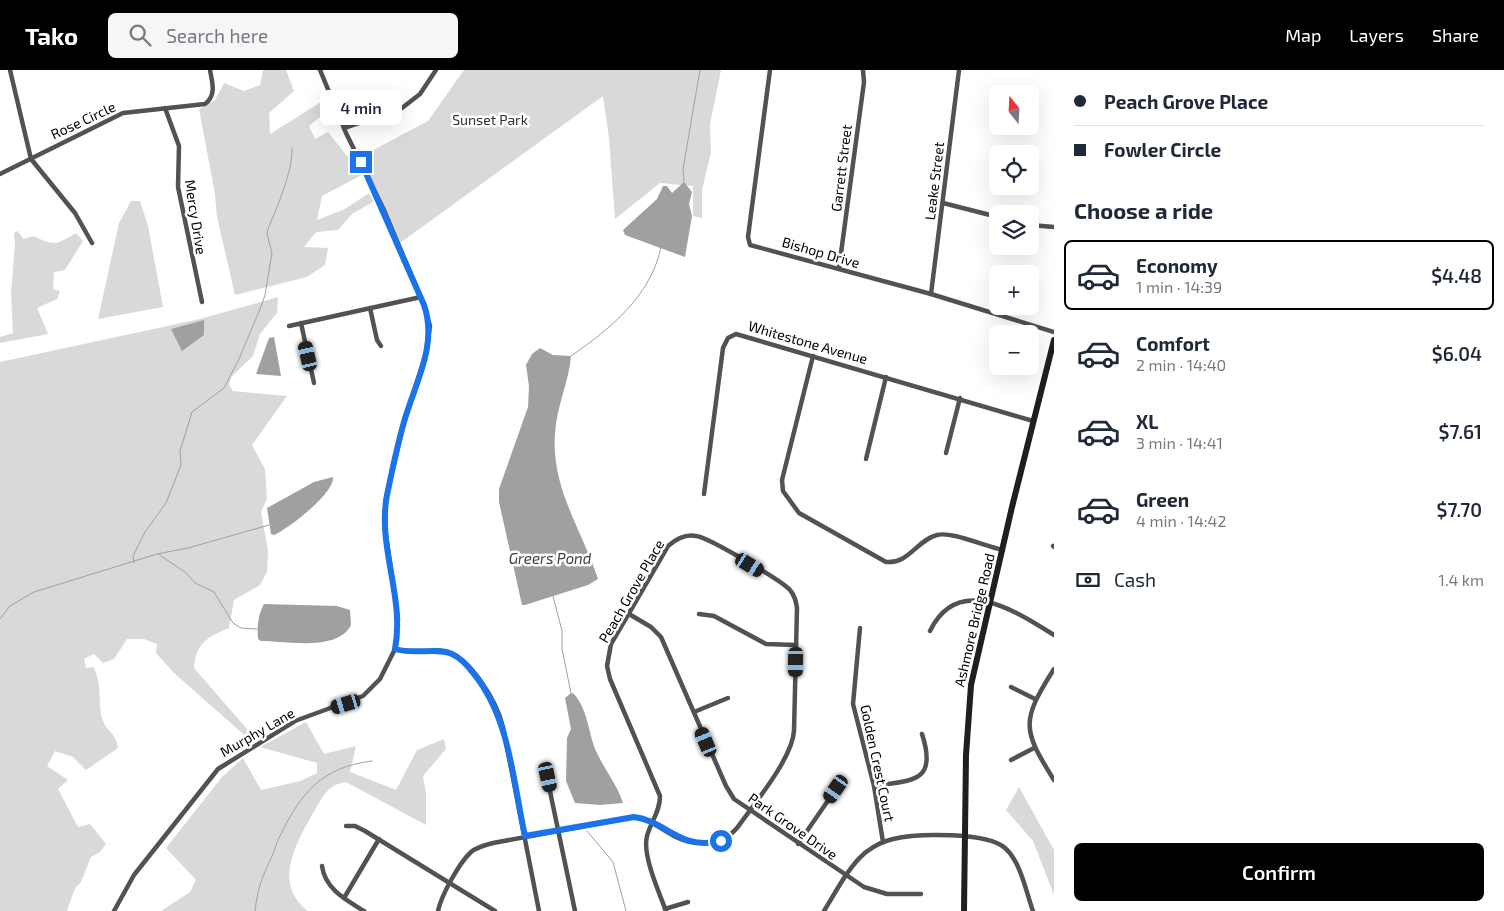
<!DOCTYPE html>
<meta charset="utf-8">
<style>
body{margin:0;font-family:"Exo 2",sans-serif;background:#f6f6f7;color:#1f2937;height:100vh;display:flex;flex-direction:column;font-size:19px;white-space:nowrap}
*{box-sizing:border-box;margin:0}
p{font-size:16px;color:#747a83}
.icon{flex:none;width:28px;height:28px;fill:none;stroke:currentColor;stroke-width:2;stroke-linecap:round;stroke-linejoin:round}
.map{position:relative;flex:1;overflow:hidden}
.drawer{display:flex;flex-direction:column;background:#fff;width:450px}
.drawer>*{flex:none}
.hud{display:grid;align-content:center;height:110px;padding:0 20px;background:#fff}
.needle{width:32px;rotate:342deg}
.tools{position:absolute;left:989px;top:15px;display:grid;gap:10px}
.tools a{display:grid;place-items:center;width:50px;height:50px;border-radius:8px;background:#fff;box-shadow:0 5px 20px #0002;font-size:25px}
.end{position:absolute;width:22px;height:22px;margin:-11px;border:6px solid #1a73e8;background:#fff;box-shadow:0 0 0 2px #fff}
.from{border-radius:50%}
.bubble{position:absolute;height:35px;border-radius:8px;background:#fff;box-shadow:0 5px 20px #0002;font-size:16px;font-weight:600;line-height:35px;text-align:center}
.car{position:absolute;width:15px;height:30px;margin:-15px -8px;border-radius:6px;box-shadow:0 0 4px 1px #0007;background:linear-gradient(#222 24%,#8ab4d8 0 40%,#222 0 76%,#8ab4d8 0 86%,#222 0)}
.hud b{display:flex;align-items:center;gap:18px;height:48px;font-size:19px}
.hud b+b{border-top:1px solid #e0e1e3}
.hud i{width:12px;height:12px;background:#1f2937}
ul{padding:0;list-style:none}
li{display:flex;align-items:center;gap:15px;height:70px;margin:0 10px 8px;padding:0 10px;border:2px solid transparent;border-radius:8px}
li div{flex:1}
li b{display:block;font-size:19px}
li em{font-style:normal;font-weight:600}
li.selected{border-color:#000}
li>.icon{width:45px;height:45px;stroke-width:1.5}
h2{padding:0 20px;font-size:22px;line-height:60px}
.pay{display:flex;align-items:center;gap:12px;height:55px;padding:0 20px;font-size:19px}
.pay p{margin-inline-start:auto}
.primary-button{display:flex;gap:10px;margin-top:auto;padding:10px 20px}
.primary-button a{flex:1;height:58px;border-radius:8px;background:#000;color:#fff;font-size:20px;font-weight:600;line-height:58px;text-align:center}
header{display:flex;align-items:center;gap:30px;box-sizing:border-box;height:70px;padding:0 25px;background:#000;color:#fff}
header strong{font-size:24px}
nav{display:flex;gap:28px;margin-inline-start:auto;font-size:18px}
.search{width:350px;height:45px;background:#f6f6f7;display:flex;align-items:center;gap:12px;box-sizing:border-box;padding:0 18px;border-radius:8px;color:#747a83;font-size:19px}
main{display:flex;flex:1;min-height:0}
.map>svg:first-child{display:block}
</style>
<header>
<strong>Tako</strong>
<div class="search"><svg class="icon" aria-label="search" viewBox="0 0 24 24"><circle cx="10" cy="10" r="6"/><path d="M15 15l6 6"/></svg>Search here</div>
<nav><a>Map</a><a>Layers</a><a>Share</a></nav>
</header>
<main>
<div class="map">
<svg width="1054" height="841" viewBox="0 0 1054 841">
<rect width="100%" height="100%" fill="#fff"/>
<!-- green -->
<g fill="#d9d9d9">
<polygon points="263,0 286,0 294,21 269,43 270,64 321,32 326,42 309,56 315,69 328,62 362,105 322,126 317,150 345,139 369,123 373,132 352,144 338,160 316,162 304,177 328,178 325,195 307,207 235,225 217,147 215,124 199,39 215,30 224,13 244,21 260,15"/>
<polygon points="464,0 721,0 710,54 711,82 702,120 702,148 693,146 693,116 660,113 615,149 609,68 603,26 400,173 360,87 428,51"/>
<polygon points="131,131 140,131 148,156 163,237 98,249 119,153"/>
<path d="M18,161l5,8 11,-3c20,11 24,8 42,-3l7,8 -18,29 -11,2 -1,17 7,2 -3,8 -20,9 11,26 -48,9v-6l13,-4 -2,-39 4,-51 -1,-10z"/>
<path d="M278,227l-1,16 -17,21 -7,22 -22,21 -2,8 4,6 54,5 -35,49 13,24 2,30 -6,13 7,38 -1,22 -7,13 -26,15 -5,28c-22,9 -33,15 -35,40l60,69 -4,3 -76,-67 -18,-20 1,-9 -13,-5h-17l-13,20 -11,4 -9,-9 -10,5 2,9 7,-1c10,16 4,37 10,54 4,11 12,10 15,27l-32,22 -13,-13 -18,-6 -8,15 21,14 -10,9 20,38 12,-3 16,20 -6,8 -9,5 -10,25 -6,6 -8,23h-67v-549l200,-43z"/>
<path d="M306,652l18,32 32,-8 -6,26 46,18 21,-40 27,-11 2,10 -23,27 3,17v32l-80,-43c-4,1 -10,2 -14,5 -8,5 -15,20 -20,28 -17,30 -39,70 -4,96h-147l29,-19 6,-12 -30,-32 56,-71 21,-19 18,32 39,-9 17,-8v-10l-57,-16z"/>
<polygon points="1019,717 1054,780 1054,825 1033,771 1006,740"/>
</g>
<!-- water -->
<g fill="#a0a0a0">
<polygon points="684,112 692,122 689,134 692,146 685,187 625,165 623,160 657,129 663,116 667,116 672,123"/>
<polygon points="204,250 204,265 182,281 171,259"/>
<polygon points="274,267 281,306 256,304 269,268"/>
<path d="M540,278l13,7 18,1c-2,26 -15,52 -16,78 -4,54 27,96 43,145l-10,6 -63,20h-3l-23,-103v-13l29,-82 1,-21 -3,-21 6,-11z"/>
<path d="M333,407c2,16 -45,52 -59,58l-3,-1 -4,-26 47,-26z"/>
<path d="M264,534l73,2 13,4 1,15c-13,27 -66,16 -90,16l-3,-2c-1,-12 0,-25 6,-35z"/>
<path d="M571,623l3,1c14,16 14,38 22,57 8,18 21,33 27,52l-23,2 -25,-2 -9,-22 1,-43 4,-9 -6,-31z"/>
</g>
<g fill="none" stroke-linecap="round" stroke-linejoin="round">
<!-- stream -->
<g stroke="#a0a0a0" stroke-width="1">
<polyline points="684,112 683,99 700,0"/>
<path d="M571,286c39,-27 80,-60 90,-109"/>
<polyline points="158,484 185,502 195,513 214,522 233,553 241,558 257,559"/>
<path d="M134,493l-1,-7 12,-24 21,-29 15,-38 -1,-14 12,-39 32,-24 15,-29 21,-50 5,-14 7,-42 -5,-19 1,-5c9,-22 25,-58 24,-81"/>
<polyline points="553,526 562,561 562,579 571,623"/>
<polyline points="0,549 10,536 34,522 157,484 188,478 269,455"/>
<polyline points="587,761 613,792 626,841"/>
<path d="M255,841c3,-25 7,-33 17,-55 3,-6 4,-12 7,-18 21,-44 42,-71 93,-77"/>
</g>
<!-- street -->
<g stroke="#525252" stroke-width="4.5">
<polyline points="10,0 31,89 75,143 92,173"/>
<polyline points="770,0 748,167 750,175 931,224 1054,262"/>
<polyline points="344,24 356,54"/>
<polyline points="165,38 179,76 178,117 202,232"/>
<polyline points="344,58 402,38 420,24 436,0"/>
<path d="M0,104l123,-61 82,-9c12,-9 7,-22 5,-34"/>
<polyline points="943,133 998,147"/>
<polyline points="1030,155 1054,157"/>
<polyline points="839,198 864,12 863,0"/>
<polyline points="931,224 959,0"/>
<polyline points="370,238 377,270 381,276"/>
<polyline points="301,253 314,313"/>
<polyline points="289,256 421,227"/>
<path d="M813,286l-31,124 1,11 16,22 87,49c23,2 31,-22 51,-27 15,-4 49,12 66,15"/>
<polyline points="946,383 960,328"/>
<polyline points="866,389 886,307"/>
<polyline points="704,424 723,278 728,268 736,264 1033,351"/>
<polyline points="1053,476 1054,477"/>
<polyline points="629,544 651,557 661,567 726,716 734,729 864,817 887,824 921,824"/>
<polyline points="699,544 714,546 766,574 796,575"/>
<polyline points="860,558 853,634 874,716 883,772"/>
<path d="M930,561c28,-58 86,-20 124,4"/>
<path d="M395,579c17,5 30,1 47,2 28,3 55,52 61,76l36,184"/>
<path d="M1054,599c-33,52 -32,60 0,111"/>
<polyline points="1011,617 1035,629"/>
<polyline points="694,642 728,628"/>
<polyline points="1011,690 1034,678"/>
<polyline points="547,707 575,841"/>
<path d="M874,716c38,-6 64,-3 48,-52"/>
<polyline points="346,756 355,756 365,761 495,841"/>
<polyline points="798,774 836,719"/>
<path d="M322,796c3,23 24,34 42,45"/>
<polyline points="344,828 379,769"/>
<polyline points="665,839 688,832"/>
<polyline points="114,841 134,805 218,699 295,651 363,626 380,609 395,579 398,549 385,458 386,428 404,352 426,284 430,256 424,235 383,138 346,63 320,0"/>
<path d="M438,841c3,-15 21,-48 33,-59 6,-5 14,-7 22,-9l141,-26c16,2 28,13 42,20 20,10 47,8 61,-9 17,-24 55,-69 57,-97l3,-123c-1,-7 -2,-12 -7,-18 -8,-9 -82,-53 -94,-54 -10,-2 -20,3 -28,10l-57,98 -4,22 3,13 50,117c0,16 -9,25 -13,40 -5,19 12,56 19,75"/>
<path d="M824,841c12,-19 24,-44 42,-59 8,-6 18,-11 27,-13 24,-6 94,-7 112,9 16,14 21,44 28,63"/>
</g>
<!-- secondary -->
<polyline stroke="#1f1f1f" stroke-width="6" points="964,841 966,685 971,615 1012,437 1054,270"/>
</g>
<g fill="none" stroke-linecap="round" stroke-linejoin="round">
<!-- route -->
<path stroke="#1a73e8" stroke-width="6" d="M361,92l63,143c14,40 -9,78 -20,117 -7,24 -12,49 -17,73 -10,52 18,102 8,154 20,6 42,-2 57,5 9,4 16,12 22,20 36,44 39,108 51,162l109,-19c33,4 45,34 87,24"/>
</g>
<g text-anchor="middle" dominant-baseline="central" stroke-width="5" stroke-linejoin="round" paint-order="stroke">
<!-- park labels -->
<g font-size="14" fill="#303030" stroke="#fff">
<text x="490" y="49">Sunset Park</text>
</g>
<!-- street labels -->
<g font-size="14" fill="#000" stroke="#fff">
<text transform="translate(83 50) rotate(-25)">Rose Circle</text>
<text transform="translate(841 98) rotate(-83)">Garrett Street</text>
<text transform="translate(934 111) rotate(-83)">Leake Street</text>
<text transform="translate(196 147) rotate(81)">Mercy Drive</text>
<text transform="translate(821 182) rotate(16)">Bishop Drive</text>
<text transform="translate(808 272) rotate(16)">Whitestone Avenue</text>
<text transform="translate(631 521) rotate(-60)">Peach Grove Place</text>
<text transform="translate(974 550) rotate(-77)">Ashmore Bridge Road</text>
<text transform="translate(257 662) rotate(-30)">Murphy Lane</text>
<text transform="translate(878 693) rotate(78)">Golden Crest Court</text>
<text transform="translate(793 756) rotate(35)">Park Grove Drive</text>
</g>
<!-- water labels -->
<g font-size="15" font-style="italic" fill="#414141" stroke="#fff">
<text x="550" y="488">Greers Pond</text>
</g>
</g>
</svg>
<div class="tools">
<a><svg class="needle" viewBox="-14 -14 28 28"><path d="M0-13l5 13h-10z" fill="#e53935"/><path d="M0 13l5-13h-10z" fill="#747a83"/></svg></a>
<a><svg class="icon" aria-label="locate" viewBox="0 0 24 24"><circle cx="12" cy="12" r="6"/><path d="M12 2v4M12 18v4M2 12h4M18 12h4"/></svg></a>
<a><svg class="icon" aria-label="layers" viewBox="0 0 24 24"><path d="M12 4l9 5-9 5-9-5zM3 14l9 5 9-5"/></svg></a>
<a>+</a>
<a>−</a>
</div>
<i class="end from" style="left:721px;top:771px"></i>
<i class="end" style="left:361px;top:92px"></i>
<div class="bubble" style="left:320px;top:20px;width:82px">4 min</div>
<i class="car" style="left:308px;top:286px;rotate:347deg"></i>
<i class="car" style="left:750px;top:495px;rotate:121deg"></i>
<i class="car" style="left:796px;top:592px;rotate:181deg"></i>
<i class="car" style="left:346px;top:634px;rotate:253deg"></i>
<i class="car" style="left:706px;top:672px;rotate:337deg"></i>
<i class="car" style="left:548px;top:707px;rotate:168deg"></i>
<i class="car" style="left:836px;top:719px;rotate:215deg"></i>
</div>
<section class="drawer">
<div class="hud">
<b><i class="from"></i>Peach Grove Place</b>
<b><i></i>Fowler Circle</b>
</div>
<h2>Choose a ride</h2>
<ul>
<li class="selected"><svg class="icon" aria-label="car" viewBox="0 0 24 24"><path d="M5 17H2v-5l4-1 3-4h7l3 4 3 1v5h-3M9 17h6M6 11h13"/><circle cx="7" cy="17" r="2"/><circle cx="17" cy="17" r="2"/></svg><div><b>Economy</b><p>1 min · 14:39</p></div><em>$4.48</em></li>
<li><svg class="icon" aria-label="car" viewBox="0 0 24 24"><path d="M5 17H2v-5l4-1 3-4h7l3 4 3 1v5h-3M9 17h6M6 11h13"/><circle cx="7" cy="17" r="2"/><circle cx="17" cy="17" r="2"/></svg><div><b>Comfort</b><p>2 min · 14:40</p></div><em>$6.04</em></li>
<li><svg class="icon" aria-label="car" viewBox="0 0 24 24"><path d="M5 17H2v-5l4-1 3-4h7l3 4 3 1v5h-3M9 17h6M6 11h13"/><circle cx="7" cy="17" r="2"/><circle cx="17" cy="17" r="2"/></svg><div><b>XL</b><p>3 min · 14:41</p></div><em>$7.61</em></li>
<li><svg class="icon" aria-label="car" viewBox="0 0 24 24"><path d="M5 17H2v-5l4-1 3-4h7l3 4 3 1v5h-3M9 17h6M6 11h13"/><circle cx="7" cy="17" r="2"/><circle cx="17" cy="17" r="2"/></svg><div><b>Green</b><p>4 min · 14:42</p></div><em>$7.70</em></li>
</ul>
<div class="pay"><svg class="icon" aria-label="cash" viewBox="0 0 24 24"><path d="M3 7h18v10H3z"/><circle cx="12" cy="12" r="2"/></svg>Cash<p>1.4 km</p></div>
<div class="primary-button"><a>Confirm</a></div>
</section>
</main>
